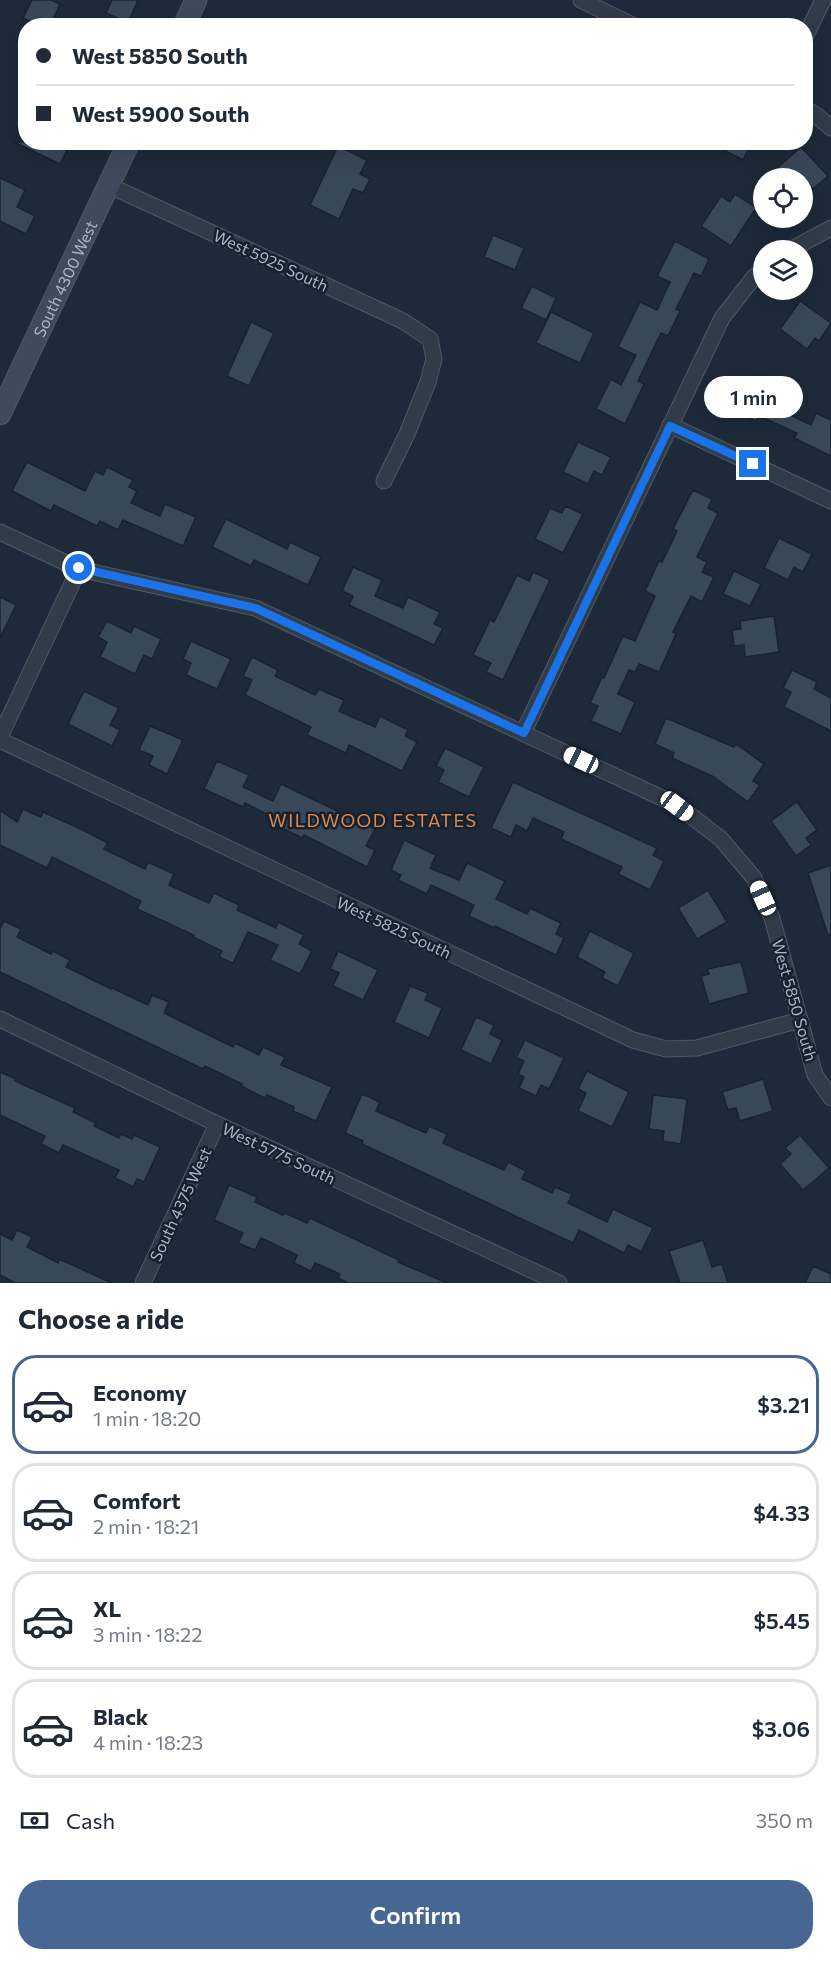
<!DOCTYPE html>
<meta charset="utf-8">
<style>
body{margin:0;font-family:Commissioner,sans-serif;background:#f2f2f3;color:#1f2937;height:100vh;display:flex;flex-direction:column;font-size:22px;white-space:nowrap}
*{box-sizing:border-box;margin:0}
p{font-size:20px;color:#747a83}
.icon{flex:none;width:33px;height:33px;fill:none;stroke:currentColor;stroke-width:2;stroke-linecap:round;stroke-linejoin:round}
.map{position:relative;height:1283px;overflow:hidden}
.details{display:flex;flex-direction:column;background:#fff;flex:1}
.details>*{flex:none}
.top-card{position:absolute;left:18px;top:18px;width:795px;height:132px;border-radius:24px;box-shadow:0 6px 24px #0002;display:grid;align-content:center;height:132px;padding:0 18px;background:#fff}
.controls{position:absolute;left:753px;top:168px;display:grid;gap:12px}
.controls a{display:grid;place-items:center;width:60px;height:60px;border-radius:50%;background:#fff;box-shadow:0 6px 24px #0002;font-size:30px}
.end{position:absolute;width:27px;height:27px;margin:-14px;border:8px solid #1a73e8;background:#fff;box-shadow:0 0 0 3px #fff}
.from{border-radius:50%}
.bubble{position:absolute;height:42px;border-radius:21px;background:#fff;box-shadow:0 6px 24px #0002;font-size:20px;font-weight:600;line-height:42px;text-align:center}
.car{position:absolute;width:18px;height:36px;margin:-18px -9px;border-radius:8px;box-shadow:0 0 4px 2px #0007;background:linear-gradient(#fff 24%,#345 0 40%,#fff 0 76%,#345 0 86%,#fff 0)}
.top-card b{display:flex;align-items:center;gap:21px;height:57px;font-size:22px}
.top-card b+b{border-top:2px solid #e0e1e3}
.top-card i{width:15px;height:15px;background:#1f2937}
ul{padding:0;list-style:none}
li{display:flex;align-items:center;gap:18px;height:99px;margin:0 12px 9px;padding:0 6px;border:3px solid #e0e1e3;border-radius:24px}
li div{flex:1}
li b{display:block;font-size:22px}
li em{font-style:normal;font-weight:600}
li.active{border-color:#476691}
li>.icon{width:54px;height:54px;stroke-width:1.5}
h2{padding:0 18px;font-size:27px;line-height:72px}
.pay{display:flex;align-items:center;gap:15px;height:66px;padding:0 18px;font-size:22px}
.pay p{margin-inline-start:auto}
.primary-button{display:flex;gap:12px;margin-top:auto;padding:12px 18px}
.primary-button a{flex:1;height:69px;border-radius:24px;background:#476691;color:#fff;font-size:24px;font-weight:600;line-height:69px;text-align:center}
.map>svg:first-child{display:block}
</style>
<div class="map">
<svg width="831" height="1283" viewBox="0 0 831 1283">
<rect width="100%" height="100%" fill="#1e2a39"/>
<!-- building -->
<g fill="#394859" stroke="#19232f" stroke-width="1.5">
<polygon points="32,0 51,0 60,4 50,26 40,26 23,18"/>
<polygon points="112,0 138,0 128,23 106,13"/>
<polygon points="14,142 56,142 68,148 60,164"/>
<polygon points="708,142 752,142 743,160"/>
<polygon points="338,146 367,160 360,174 370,179 363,193 353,189 339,219 310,205"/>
<polygon points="801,147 828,176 813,189 803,178 766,178"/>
<polygon points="0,178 25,190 17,207 35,216 26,234 0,221"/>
<polygon points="735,194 756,208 731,246 701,226 721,196 730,202"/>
<polygon points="493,235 524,248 515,270 484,257"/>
<polygon points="675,241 709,259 701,276 694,273 676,309 680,311 668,336 661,333 638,381 644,384 625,424 596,409 611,379 621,385 636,355 618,347 640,302 657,310 670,282 657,276"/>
<polygon points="532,286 556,298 546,320 521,308"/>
<polygon points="800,301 831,323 819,341 815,338 807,349 780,329"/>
<polygon points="551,312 594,333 580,363 536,343"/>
<polygon points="251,322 274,333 249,386 227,376"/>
<polygon points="756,374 791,390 782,411 811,425 816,413 831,420 831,456 794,438 797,433 759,416 756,421 729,409 738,389 747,393"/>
<polygon points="578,442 611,457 602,475 594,471 588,484 563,472"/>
<polygon points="27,462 85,491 95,471 103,475 107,467 133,480 129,487 137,491 131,503 160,516 165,504 196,517 183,546 123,520 118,530 100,521 97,526 54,505 51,511 12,491"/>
<polygon points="693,490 712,499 708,508 718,513 697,557 707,562 702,572 714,577 702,602 691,596 673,632 676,634 659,672 639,664 635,672 629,670 618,694 635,702 621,734 591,721 598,706 590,703 602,677 604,678 623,636 635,641 655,596 645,591 659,561 662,562 677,531 673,529"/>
<polygon points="565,506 583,514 563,553 535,539 550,508 562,513"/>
<polygon points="226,519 287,549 290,542 321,557 308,585 254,560 251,566 212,547"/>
<polygon points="779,538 812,554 803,572 794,567 788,580 764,568"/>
<polygon points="353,567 382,580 375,596 403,608 408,597 440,612 434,624 443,628 434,645 349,605 353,596 342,591"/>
<polygon points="734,571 761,584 750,606 723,594"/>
<polygon points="533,572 550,580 503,680 486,672 491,663 473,655 490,620 494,622 517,575 529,581"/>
<polygon points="0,597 16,605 0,638"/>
<polygon points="774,616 779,652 745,657 744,645 734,646 732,630 741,629 740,621"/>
<polygon points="107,621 131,633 134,626 161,639 152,659 144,655 135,674 100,657 107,642 98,637"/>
<polygon points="191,641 231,659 217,689 186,675 191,663 183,659"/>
<polygon points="252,657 278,670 275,676 315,695 319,689 344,700 339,711 375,727 380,716 408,730 405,736 417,742 402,771 349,745 346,753 307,735 311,727 245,695 252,680 243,676"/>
<polygon points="792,670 817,682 814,689 831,698 831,731 784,707 791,692 783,688"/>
<polygon points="84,691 119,708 110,725 120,730 112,746 68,724"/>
<polygon points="666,718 734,747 736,744 764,764 753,781 760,785 748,802 712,776 672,758 674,753 655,744"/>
<polygon points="150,726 183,740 167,774 149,765 153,756 139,750"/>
<polygon points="445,748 484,767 469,797 438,782 444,770 436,766"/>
<polygon points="217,761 249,775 243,787 273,801 281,784 375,829 366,846 375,850 367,867 304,835 302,838 276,825 279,820 245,803 243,807 204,789"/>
<polygon points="513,782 657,848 653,855 664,861 650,890 618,874 622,867 561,839 564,832 533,818 527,831 516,825 511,837 491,828"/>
<polygon points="797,802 817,830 806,838 811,845 796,856 771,821"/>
<polygon points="23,809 41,817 43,812 83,830 108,843 104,849 145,869 148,862 174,874 169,885 209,903 214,893 239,905 237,910 276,928 278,922 304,935 299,944 312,951 300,974 270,960 278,945 248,932 233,963 219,957 222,951 193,937 194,935 137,909 141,901 52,857 47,868 0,845 0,810 17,822"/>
<polygon points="404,840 436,855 430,868 459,880 467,863 505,881 496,899 527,914 530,908 561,923 556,934 564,938 556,955 495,926 494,928 469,916 474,905 431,885 427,894 398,880 401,875 391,870"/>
<polygon points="831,865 831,934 828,935 808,873"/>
<polygon points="708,890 727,922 697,939 678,908"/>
<polygon points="4,921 21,929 17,937 51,954 53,951 70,960 66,967 111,989 112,988 148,1005 152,995 169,1002 164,1013 233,1047 235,1043 259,1055 263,1047 285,1057 281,1065 332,1087 316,1121 293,1111 294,1107 267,1095 265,1098 241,1086 242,1084 205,1066 203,1069 0,972 0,929"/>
<polygon points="590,931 634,953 618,986 602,978 605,972 577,957"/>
<polygon points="338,951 378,970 363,1000 333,986 339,973 330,969"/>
<polygon points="741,962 749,993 709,1004 701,976 709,974 707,969"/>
<polygon points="410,986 428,993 425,1000 442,1008 429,1038 394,1022"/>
<polygon points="476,1017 494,1025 490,1034 502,1040 491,1064 461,1050"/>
<polygon points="525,1040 564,1058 549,1089 541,1085 536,1096 519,1088 524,1077 518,1074 524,1061 516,1058"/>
<polygon points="587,1071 629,1092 612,1127 578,1111 586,1093 578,1089"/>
<polygon points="0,1072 16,1079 15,1081 75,1108 73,1112 96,1123 94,1126 119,1138 121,1134 132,1139 134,1135 160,1147 144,1182 137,1179 133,1187 115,1178 119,1170 63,1145 59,1153 41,1144 45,1136 0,1115"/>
<polygon points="763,1079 773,1111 740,1121 736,1108 728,1110 722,1092"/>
<polygon points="362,1094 380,1102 376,1111 426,1133 429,1126 447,1134 443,1143 504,1170 508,1162 526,1171 522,1179 552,1193 555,1187 572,1194 568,1203 607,1222 613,1209 653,1228 641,1252 628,1245 624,1253 579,1230 573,1243 362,1144 363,1141 345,1133"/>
<polygon points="653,1095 687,1099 681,1144 663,1141 664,1131 649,1129"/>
<polygon points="800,1135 829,1168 803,1190 780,1164 791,1154 785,1148"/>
<polygon points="229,1185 257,1197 255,1202 283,1215 285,1213 307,1223 310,1218 399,1260 398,1262 447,1283 348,1283 338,1278 340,1274 315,1263 311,1271 294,1263 297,1255 261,1238 255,1250 238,1243 243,1233 214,1220"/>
<polygon points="17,1230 32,1237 27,1247 58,1263 59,1259 112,1283 15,1283 0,1275 0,1234 12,1240"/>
<polygon points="703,1240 712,1267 722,1264 728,1283 680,1283 669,1251"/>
<polygon points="813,1266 831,1274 831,1283 805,1283"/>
</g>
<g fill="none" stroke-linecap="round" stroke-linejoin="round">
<!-- street casing -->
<g stroke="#4f5967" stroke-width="17">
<g id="street">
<polyline points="581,0 634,26"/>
<polyline points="806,35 823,0"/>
<polyline points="806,109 816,115 831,128"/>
<polyline points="108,185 403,321 430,339 434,359 428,382 407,434 384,481"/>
<polyline points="790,250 831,228"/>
<polyline points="670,425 831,501"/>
<polyline points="0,532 79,569 255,608 677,805 721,839 754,878 772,918 815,1075 831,1098"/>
<polyline points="523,733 722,318 754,277 764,270"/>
<polyline points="0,737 79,569"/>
<polyline points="0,740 633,1040 666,1049 697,1048 800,1020"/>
<polyline points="0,1019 217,1124 559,1283"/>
<polyline points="143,1283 217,1124"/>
</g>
</g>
<!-- secondary casing -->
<g stroke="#4f5967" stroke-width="23">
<g id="secondary">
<polyline points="184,26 196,0"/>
<path id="s1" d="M0,414l129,-272"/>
</g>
</g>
<!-- street -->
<use href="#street" stroke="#313c49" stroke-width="15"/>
<!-- secondary -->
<use href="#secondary" stroke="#3f4b5c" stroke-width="21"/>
</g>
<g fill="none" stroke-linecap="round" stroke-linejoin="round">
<!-- route -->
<polyline stroke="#1a73e8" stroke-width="8" points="79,568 255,608 524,733 670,426 753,464"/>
</g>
<g text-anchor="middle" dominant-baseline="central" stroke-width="5" stroke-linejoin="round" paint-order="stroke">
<!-- street labels -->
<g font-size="16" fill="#abb6c6" stroke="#17212d">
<text transform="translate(271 260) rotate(25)">West 5925 South</text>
<text stroke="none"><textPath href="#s1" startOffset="150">South 4300 West</textPath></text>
<text transform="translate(394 927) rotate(25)">West 5825 South</text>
<text transform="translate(795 1000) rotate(74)">West 5850 South</text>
<text transform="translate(279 1153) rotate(25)">West 5775 South</text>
<text transform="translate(180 1204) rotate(-65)">South 4375 West</text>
</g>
<!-- neighbourhood labels -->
<g font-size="18" letter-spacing="1.5" fill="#dd884f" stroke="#17212d">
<text x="373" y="820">WILDWOOD ESTATES</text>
</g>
</g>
</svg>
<div class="controls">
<a><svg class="icon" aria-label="locate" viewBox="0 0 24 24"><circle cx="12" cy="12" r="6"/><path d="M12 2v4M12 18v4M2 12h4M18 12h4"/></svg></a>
<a><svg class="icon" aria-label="layers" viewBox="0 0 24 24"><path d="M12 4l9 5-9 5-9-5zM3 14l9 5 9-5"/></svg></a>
</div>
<i class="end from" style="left:79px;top:568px"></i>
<i class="end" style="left:753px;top:464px"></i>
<div class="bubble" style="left:704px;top:376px;width:99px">1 min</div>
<i class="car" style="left:581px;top:760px;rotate:295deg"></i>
<i class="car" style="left:677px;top:806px;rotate:127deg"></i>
<i class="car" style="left:763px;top:898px;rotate:336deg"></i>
<div class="top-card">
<b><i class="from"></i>West 5850 South</b>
<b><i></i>West 5900 South</b>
</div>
</div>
<section class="details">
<h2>Choose a ride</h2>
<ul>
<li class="active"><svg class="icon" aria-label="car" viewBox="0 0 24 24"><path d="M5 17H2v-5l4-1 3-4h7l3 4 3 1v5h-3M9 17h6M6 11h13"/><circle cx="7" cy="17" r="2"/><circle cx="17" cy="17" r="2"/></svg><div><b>Economy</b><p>1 min · 18:20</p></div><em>$3.21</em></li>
<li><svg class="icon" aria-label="car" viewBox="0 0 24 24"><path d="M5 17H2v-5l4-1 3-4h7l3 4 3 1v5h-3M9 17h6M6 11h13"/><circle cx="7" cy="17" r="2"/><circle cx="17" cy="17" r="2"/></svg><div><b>Comfort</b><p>2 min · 18:21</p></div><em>$4.33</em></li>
<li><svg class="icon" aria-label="car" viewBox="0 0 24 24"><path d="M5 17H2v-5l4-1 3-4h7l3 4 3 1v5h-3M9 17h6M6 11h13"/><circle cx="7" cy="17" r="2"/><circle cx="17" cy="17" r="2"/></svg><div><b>XL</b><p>3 min · 18:22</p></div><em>$5.45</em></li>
<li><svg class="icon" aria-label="car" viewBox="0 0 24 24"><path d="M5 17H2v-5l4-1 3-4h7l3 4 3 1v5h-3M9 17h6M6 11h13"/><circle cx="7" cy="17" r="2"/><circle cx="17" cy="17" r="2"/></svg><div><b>Black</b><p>4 min · 18:23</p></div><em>$3.06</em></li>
</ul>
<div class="pay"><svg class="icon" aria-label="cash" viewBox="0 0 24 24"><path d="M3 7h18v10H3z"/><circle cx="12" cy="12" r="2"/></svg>Cash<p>350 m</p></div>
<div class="primary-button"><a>Confirm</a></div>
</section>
